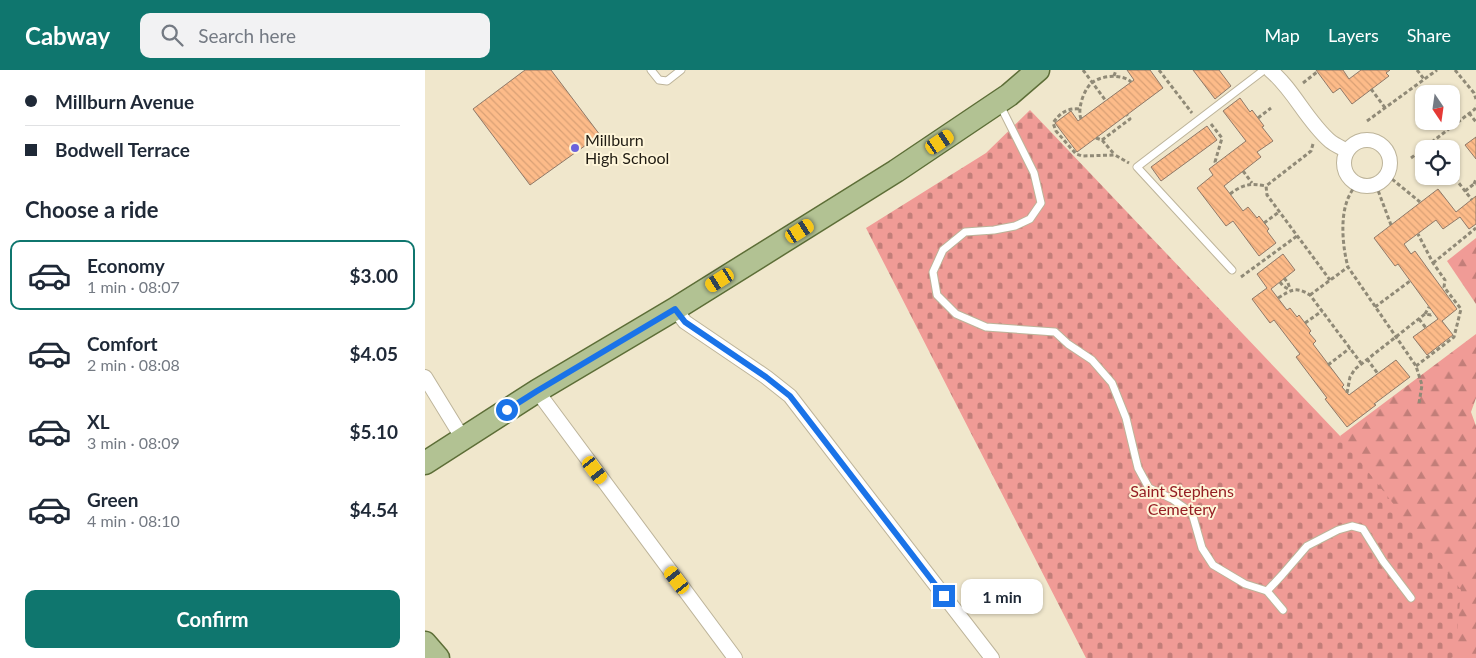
<!DOCTYPE html>
<meta charset="utf-8">
<style>
body{margin:0;font-family:Lato,sans-serif;background:#f2f2f3;color:#1f2937;height:100vh;display:flex;flex-direction:column;font-size:19px;white-space:nowrap}
*{box-sizing:border-box;margin:0}
p{font-size:16px;color:#747a83}
.icon{flex:none;width:28px;height:28px;fill:none;stroke:currentColor;stroke-width:2;stroke-linecap:round;stroke-linejoin:round}
.map{position:relative;flex:1;overflow:hidden}
.details{display:flex;flex-direction:column;background:#fff;width:425px}
.details>*{flex:none}
.guide{display:grid;align-content:center;height:110px;padding:0 25px;background:#fff}
.needle{width:32px;rotate:167deg}
.buttons{position:absolute;left:990px;top:15px;display:grid;gap:10px}
.buttons a{display:grid;place-items:center;width:45px;height:45px;border-radius:10px;background:#fff;box-shadow:0 1px 4px #0004;font-size:25px}
.end{position:absolute;width:22px;height:22px;margin:-11px;border:6px solid #1a73e8;background:#fff;box-shadow:0 0 0 2px #fff}
.from{border-radius:50%}
.bubble{position:absolute;height:35px;border-radius:10px;background:#fff;box-shadow:0 1px 4px #0004;font-size:16px;font-weight:700;line-height:35px;text-align:center}
.car{position:absolute;width:15px;height:30px;margin:-15px -8px;border-radius:6px;box-shadow:0 0 4px 1px #0007;background:linear-gradient(#f5c518 24%,#345 0 40%,#f5c518 0 76%,#345 0 86%,#f5c518 0)}
.guide b{display:flex;align-items:center;gap:18px;height:48px;font-size:19px}
.guide b+b{border-top:1px solid #e0e1e3}
.guide i{width:12px;height:12px;background:#1f2937}
ul{padding:0;list-style:none}
li{display:flex;align-items:center;gap:15px;height:70px;margin:0 10px 8px;padding:0 15px;border:2px solid transparent;border-radius:10px}
li div{flex:1}
li b{display:block;font-size:19px}
li em{font-style:normal;font-weight:700}
li.active{border-color:#0f766e}
li>.icon{width:45px;height:45px;stroke-width:1.5}
h2{padding:0 25px;font-size:22px;line-height:60px}
.primary-button{display:flex;gap:10px;margin-top:auto;padding:10px 25px}
.primary-button a{flex:1;height:58px;border-radius:10px;background:#0f766e;color:#fff;font-size:20px;font-weight:700;line-height:58px;text-align:center}
header{display:flex;align-items:center;gap:30px;box-sizing:border-box;height:70px;padding:0 25px;background:#0f766e;color:#fff}
header strong{font-size:24px}
nav{display:flex;gap:28px;margin-inline-start:auto;font-size:18px}
.search{width:350px;height:45px;background:#f2f2f3;display:flex;align-items:center;gap:12px;box-sizing:border-box;padding:0 18px;border-radius:10px;color:#747a83;font-size:19px}
main{display:flex;flex:1;min-height:0}
.map>svg:first-child{display:block}
</style>
<header>
<strong>Cabway</strong>
<div class="search"><svg class="icon" aria-label="search" viewBox="0 0 24 24"><circle cx="10" cy="10" r="6"/><path d="M15 15l6 6"/></svg>Search here</div>
<nav><a>Map</a><a>Layers</a><a>Share</a></nav>
</header>
<main>
<section class="details">
<div class="guide">
<b><i class="from"></i>Millburn Avenue</b>
<b><i></i>Bodwell Terrace</b>
</div>
<h2>Choose a ride</h2>
<ul>
<li class="active"><svg class="icon" aria-label="car" viewBox="0 0 24 24"><path d="M5 17H2v-5l4-1 3-4h7l3 4 3 1v5h-3M9 17h6M6 11h13"/><circle cx="7" cy="17" r="2"/><circle cx="17" cy="17" r="2"/></svg><div><b>Economy</b><p>1 min · 08:07</p></div><em>$3.00</em></li>
<li><svg class="icon" aria-label="car" viewBox="0 0 24 24"><path d="M5 17H2v-5l4-1 3-4h7l3 4 3 1v5h-3M9 17h6M6 11h13"/><circle cx="7" cy="17" r="2"/><circle cx="17" cy="17" r="2"/></svg><div><b>Comfort</b><p>2 min · 08:08</p></div><em>$4.05</em></li>
<li><svg class="icon" aria-label="car" viewBox="0 0 24 24"><path d="M5 17H2v-5l4-1 3-4h7l3 4 3 1v5h-3M9 17h6M6 11h13"/><circle cx="7" cy="17" r="2"/><circle cx="17" cy="17" r="2"/></svg><div><b>XL</b><p>3 min · 08:09</p></div><em>$5.10</em></li>
<li><svg class="icon" aria-label="car" viewBox="0 0 24 24"><path d="M5 17H2v-5l4-1 3-4h7l3 4 3 1v5h-3M9 17h6M6 11h13"/><circle cx="7" cy="17" r="2"/><circle cx="17" cy="17" r="2"/></svg><div><b>Green</b><p>4 min · 08:10</p></div><em>$4.54</em></li>
</ul>
<div class="primary-button"><a>Confirm</a></div>
</section>
<div class="map">
<svg width="1051" height="588" viewBox="0 0 1051 588">
<defs>
<pattern id="forest-firs" width="22" height="20" patternUnits="userSpaceOnUse" patternTransform="scale(1.25)"><rect width="22" height="20" fill="#f09b96"/><path d="M5 1l3.5 6h-7zM16 11l3.5 6h-7z" fill="#c27e79"/></pattern>
<pattern id="cemetery-stones" width="16" height="16" patternUnits="userSpaceOnUse" patternTransform="scale(1.25)"><rect width="16" height="16" fill="#f09b96"/><path d="M2 7V4a2 2 0 0 1 4 0v3zM10 15v-3a2 2 0 0 1 4 0v3z" fill="#c27e79"/></pattern>
<pattern id="building-back-hatch" width="6" height="6" patternUnits="userSpaceOnUse" patternTransform="scale(1.25)"><rect width="6" height="6" fill="#fdbb89"/><path d="M-1 5l2 2M0 0l6 6M5-1l2 2" fill="none" stroke="#d9a075"/></pattern>
</defs>
<rect width="100%" height="100%" fill="#f0e7cc"/>
<!-- forest -->
<g fill="url(#forest-firs)">
<polygon points="1051,168 1051,234 1022,191"/>
<polygon points="1051,264 1051,328 1046,342 1051,356 1051,588 1026,588 1030,586 915,366"/>
</g>
<!-- cemetery -->
<polygon fill="url(#cemetery-stones)" points="605,40 915,366 1036,520 1030,587 1026,588 661,588 441,158 561,83"/>
<!-- building -->
<g fill="url(#building-back-hatch)" stroke="#8f7968">
<polygon points="100,0 126,0 175,65 105,115 48,39"/>
<polygon points="702,0 725,0 738,18 652,82 630,53 646,41 653,51 709,10"/>
<polygon points="768,0 794,0 806,16 790,29"/>
<polygon points="891,0 918,0 924,9 936,0 965,0 961,3 964,6 927,34 915,18 908,23"/>
<polygon points="815,28 825,42 827,40 839,56 837,57 848,71 832,82 836,87 799,116 818,141 823,137 832,148 834,146 844,159 842,161 851,173 834,186 808,151 801,156 772,118 788,105 784,99 821,71 798,41"/>
<polygon points="782,56 792,70 736,111 726,97"/>
<polygon points="1051,67 1051,89 1040,75"/>
<polygon points="1013,119 1031,142 1051,126 1051,154 1044,159 1035,147 1018,159 1011,150 979,174 986,184 990,181 1032,239 1017,251 1028,265 1002,285 988,267 1013,249 973,194 970,196 949,168"/>
<polygon points="858,184 870,200 846,219 862,240 865,238 872,247 874,245 886,261 884,263 891,271 888,274 919,315 917,317 924,325 971,290 985,307 949,334 951,335 922,357 900,329 902,328 871,287 875,284 849,250 845,253 827,229 842,218 832,204"/>
</g>
<g fill="none" stroke-linecap="round" stroke-linejoin="round">
<!-- lane casing -->
<g stroke="#bdb49a" stroke-width="9">
<g id="lane">
<polyline points="226,0 234,10 242,11 256,0"/>
<polyline points="575,35 609,103 616,133 605,149 590,156 569,160 540,162 518,180 508,202 512,225 531,244 561,257 630,262 643,274 667,290 687,313 701,348 713,398 724,418 747,429 767,443 777,478 788,495 820,514 842,521 858,540"/>
<polyline points="807,200 712,97 839,0"/>
<polyline points="842,521 857,505 882,476 913,460 927,456 938,459 958,491 986,528"/>
</g>
</g>
<!-- street casing -->
<g stroke="#bdb49a" stroke-width="16">
<g id="street">
<path d="M845,0c24,20 36,50 60,71 5,4 12,7 17,10"/>
<circle cx="942" cy="93" r="23"/>
<polyline points="250,239 260,252 341,307 365,326 567,588"/>
<polyline points="0,307 38,369"/>
<polyline points="112,321 310,588"/>
</g>
</g>
<!-- primary casing -->
<g stroke="#5d6e37" stroke-width="25">
<g id="primary">
<polyline points="0,393 112,321 250,239 471,101 584,25 613,0"/>
<polyline points="0,573 13,588"/>
</g>
</g>
<!-- path -->
<g stroke="#908a77" stroke-width="3" stroke-dasharray="4 2.5" stroke-linecap="butt">
<polyline points="658,0 681,31"/>
<polyline points="734,0 767,43"/>
<polyline points="992,0 999,9"/>
<polyline points="1030,0 1049,23 1051,29"/>
<polyline points="689,6 691,0"/>
<polyline points="878,13 892,2"/>
<polyline points="946,19 961,39"/>
<path d="M654,39c-12,-1 -19,4 -26,14l3,8 20,23 6,2 33,-1 14,8"/>
<polyline points="1044,43 1051,52"/>
<polyline points="833,48 846,38"/>
<path d="M656,49c-4,-10 3,-31 12,-37 10,-7 30,-8 38,0"/>
<polyline points="942,51 1012,0"/>
<polyline points="786,54 797,68 790,92 791,93"/>
<polyline points="671,68 677,70 689,84"/>
<polyline points="677,70 705,49 702,45"/>
<polyline points="888,74 886,81 881,85 841,116 842,125 905,210"/>
<polyline points="1004,74 1008,79"/>
<polyline points="986,88 1050,39 1051,35"/>
<polyline points="818,101 827,113"/>
<polyline points="1026,103 1047,130"/>
<polyline points="962,105 995,132"/>
<path d="M931,114c-3,5 -7,11 -9,17 -7,19 -4,48 1,66l68,99 6,19 -3,18"/>
<polyline points="1049,114 1051,109"/>
<polyline points="951,115 966,155"/>
<polyline points="1040,121 1049,114 1051,114"/>
<path d="M805,124c13,-10 21,-11 36,-8"/>
<polyline points="839,153 854,142"/>
<polyline points="1008,193 1051,158"/>
<polyline points="816,207 872,166"/>
<polyline points="859,208 863,213 865,219"/>
<polyline points="855,212 858,216 865,220"/>
<polyline points="885,225 923,197"/>
<path d="M853,228c13,-8 18,-12 32,-3l51,68"/>
<polyline points="950,237 985,211"/>
<polyline points="1000,244 1004,237"/>
<polyline points="994,249 1001,258"/>
<polyline points="880,253 897,241"/>
<polyline points="942,289 953,304"/>
<polyline points="903,295 925,278"/>
<polyline points="991,296 1029,267 1036,239 1019,217 1020,210 1008,193 993,164"/>
<polyline points="922,323 925,307 930,299 1000,244 1006,245 1008,243"/>
</g>
<!-- lane -->
<use href="#lane" stroke="#fff" stroke-width="7"/>
<!-- street -->
<use href="#street" stroke="#fff" stroke-width="14"/>
<!-- primary -->
<use href="#primary" stroke="#b2c293" stroke-width="22"/>
</g>
<g fill="none" stroke-linecap="round" stroke-linejoin="round">
<!-- route -->
<polyline stroke="#1a73e8" stroke-width="6" points="82,340 112,321 250,239 260,252 341,307 365,326 519,526"/>
</g>
<!-- markers -->
<circle fill="#6c63dd" stroke="#fef5d9" stroke-width="2" cx="150" cy="78" r="5"/>
<g text-anchor="middle" dominant-baseline="central" stroke-width="4" stroke-linejoin="round" paint-order="stroke">
<!-- poi labels -->
<g font-size="16" fill="#201c13" stroke="#fef5d9" text-anchor="start">
<text x="160" y="69">Millburn<tspan x="160" dy="18">High School</tspan></text>
</g>
<!-- park labels -->
<g font-size="16" fill="#951e24" stroke="#fef5d9">
<text x="757" y="420">Saint Stephens<tspan x="757" dy="18">Cemetery</tspan></text>
</g>
</g>
</svg>
<div class="buttons">
<a><svg class="needle" viewBox="-14 -14 28 28"><path d="M0-13l5 13h-10z" fill="#e53935"/><path d="M0 13l5-13h-10z" fill="#747a83"/></svg></a>
<a><svg class="icon" aria-label="locate" viewBox="0 0 24 24"><circle cx="12" cy="12" r="6"/><path d="M12 2v4M12 18v4M2 12h4M18 12h4"/></svg></a>
</div>
<i class="end from" style="left:82px;top:340px"></i>
<i class="end" style="left:519px;top:526px"></i>
<div class="bubble" style="left:536px;top:509px;width:82px">1 min</div>
<i class="car" style="left:515px;top:72px;rotate:56deg"></i>
<i class="car" style="left:375px;top:161px;rotate:58deg"></i>
<i class="car" style="left:295px;top:210px;rotate:238deg"></i>
<i class="car" style="left:170px;top:400px;rotate:143deg"></i>
<i class="car" style="left:252px;top:510px;rotate:323deg"></i>
</div>
</main>
